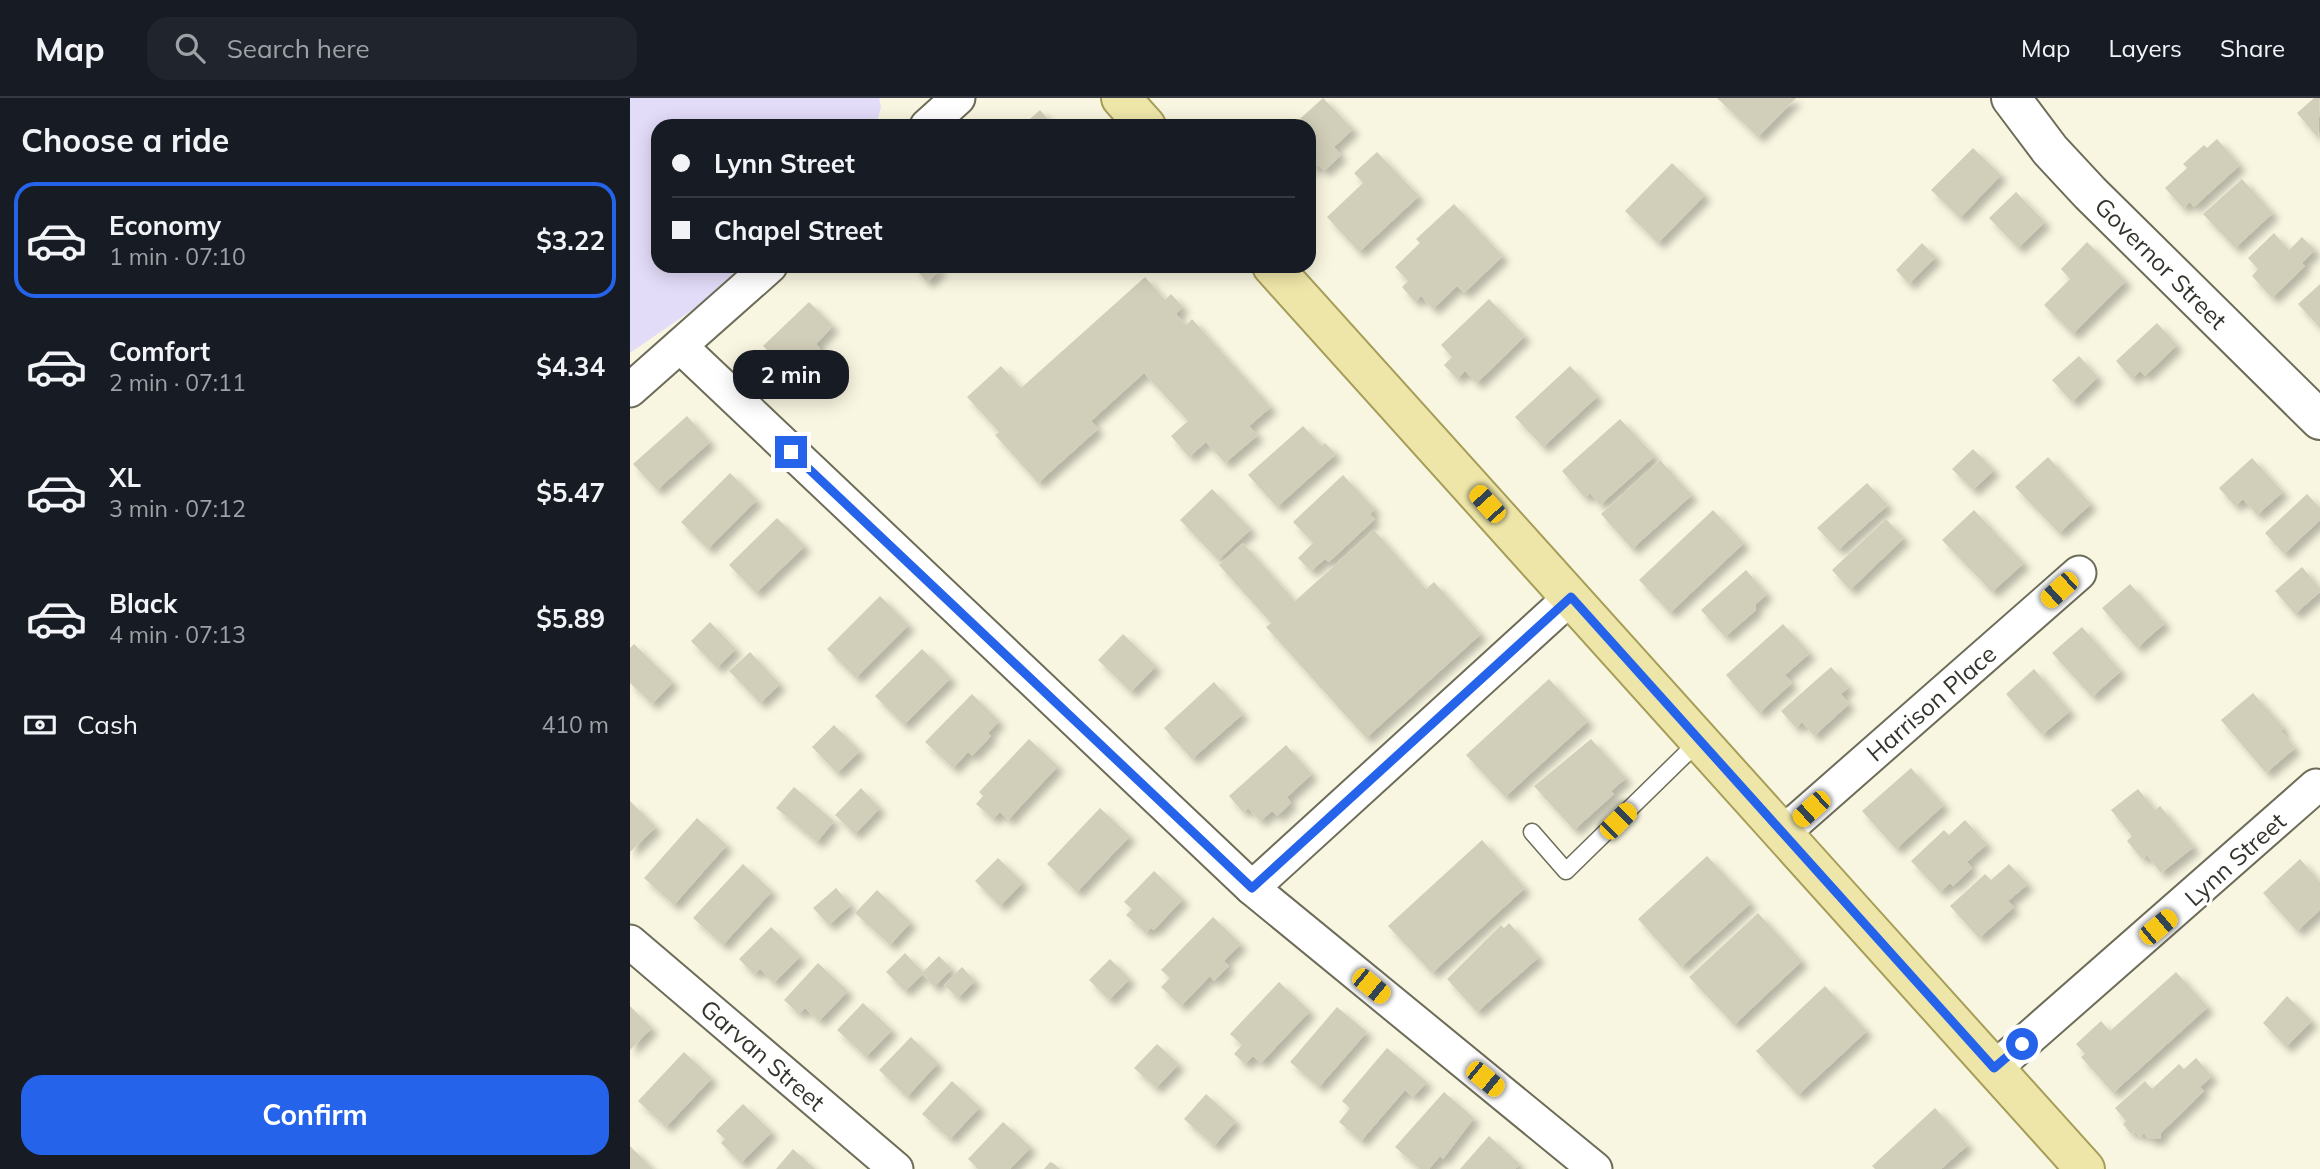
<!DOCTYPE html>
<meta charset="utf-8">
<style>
body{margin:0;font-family:Mulish,sans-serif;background:#20242c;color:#f1f3f6;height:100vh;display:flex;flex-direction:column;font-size:26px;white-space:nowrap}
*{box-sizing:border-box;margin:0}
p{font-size:23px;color:#9ea1a6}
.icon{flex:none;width:38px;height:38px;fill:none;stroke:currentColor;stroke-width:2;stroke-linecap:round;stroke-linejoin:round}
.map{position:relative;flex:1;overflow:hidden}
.details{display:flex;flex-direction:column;background:#171b24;width:630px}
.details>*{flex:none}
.hud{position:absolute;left:21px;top:21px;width:665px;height:154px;border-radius:21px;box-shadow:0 4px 18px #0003;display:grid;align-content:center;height:154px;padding:0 21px;background:#171b24}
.end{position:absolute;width:32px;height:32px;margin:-16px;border:9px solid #2563eb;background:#fff;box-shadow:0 0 0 4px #fff}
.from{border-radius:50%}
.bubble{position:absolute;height:49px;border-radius:21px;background:#171b24;box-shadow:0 4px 18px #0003;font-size:23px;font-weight:700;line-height:49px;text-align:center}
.car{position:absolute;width:21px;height:42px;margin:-21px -10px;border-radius:9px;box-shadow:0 0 5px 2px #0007;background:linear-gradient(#f5c518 24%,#345 0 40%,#f5c518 0 76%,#345 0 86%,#f5c518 0)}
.hud b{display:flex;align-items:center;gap:24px;height:66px;font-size:26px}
.hud b+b{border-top:2px solid #363941}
.hud i{width:18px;height:18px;background:#f1f3f6}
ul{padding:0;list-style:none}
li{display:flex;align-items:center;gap:21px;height:116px;margin:0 14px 10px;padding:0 7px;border:4px solid transparent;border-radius:21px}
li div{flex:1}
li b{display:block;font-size:26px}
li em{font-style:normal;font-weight:700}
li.selected{border-color:#2563eb}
li>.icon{width:63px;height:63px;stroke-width:1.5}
h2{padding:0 21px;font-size:32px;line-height:84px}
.pay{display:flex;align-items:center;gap:18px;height:77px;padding:0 21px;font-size:26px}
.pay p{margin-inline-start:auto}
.cta{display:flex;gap:14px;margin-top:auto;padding:14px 21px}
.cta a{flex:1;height:80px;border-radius:21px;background:#2563eb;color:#fff;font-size:28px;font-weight:700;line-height:80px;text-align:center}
header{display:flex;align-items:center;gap:42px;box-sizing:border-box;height:98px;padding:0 35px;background:#171b24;border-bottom:2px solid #363941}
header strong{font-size:33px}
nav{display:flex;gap:38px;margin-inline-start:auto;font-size:24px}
.search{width:490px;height:63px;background:#20242c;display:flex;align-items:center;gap:18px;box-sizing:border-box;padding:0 24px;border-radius:21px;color:#9ea1a6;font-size:26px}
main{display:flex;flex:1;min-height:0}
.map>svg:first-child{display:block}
</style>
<header>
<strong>Map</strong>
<div class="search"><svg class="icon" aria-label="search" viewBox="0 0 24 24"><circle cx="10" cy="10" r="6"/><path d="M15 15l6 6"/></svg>Search here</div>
<nav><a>Map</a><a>Layers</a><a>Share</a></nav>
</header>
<main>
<section class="details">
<h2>Choose a ride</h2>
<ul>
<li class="selected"><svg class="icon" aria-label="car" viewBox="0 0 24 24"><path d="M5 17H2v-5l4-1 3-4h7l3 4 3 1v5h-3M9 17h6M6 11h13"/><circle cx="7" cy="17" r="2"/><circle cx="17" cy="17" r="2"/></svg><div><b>Economy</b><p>1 min · 07:10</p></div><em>$3.22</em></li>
<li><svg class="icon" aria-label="car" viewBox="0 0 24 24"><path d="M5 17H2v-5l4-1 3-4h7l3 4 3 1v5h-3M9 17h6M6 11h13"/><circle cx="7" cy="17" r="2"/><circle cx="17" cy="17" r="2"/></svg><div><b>Comfort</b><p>2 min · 07:11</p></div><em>$4.34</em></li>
<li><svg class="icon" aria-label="car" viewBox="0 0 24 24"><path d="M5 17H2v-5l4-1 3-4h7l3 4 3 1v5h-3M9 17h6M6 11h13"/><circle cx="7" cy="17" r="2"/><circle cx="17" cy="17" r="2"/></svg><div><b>XL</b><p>3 min · 07:12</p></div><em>$5.47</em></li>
<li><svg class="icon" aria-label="car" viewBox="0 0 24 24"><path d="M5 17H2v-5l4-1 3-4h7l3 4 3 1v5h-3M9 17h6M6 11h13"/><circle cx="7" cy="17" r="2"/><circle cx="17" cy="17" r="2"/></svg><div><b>Black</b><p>4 min · 07:13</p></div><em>$5.89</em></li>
</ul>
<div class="pay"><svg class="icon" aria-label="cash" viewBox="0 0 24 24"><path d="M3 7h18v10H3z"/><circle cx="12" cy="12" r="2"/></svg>Cash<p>410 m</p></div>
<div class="cta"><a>Confirm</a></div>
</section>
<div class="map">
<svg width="1690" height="1071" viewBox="0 0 1690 1071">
<defs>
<filter id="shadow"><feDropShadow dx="6" dy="6" stdDeviation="3.5" flood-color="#0004"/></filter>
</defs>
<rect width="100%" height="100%" fill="#f8f6e0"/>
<!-- green -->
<polygon fill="#e3dcf9" points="0,0 249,0 251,9 246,28 28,28 28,168 112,168 68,208 0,255"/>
<!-- building -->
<g fill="#d1cfb9" filter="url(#shadow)">
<polygon points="693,0 723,31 704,49 711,57 694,73 687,66 679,74 679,28 662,28"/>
<polygon points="1087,0 1166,0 1128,39"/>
<polygon points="1684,0 1690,0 1688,40 1667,15"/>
<polygon points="410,12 424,28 392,28"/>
<polygon points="1587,41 1610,67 1564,109 1560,104 1553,110 1535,90 1557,70 1553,66 1574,47 1577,50"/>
<polygon points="1343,50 1371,77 1330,120 1301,92"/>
<polygon points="747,54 789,98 729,154 697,119 733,85 724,75"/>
<polygon points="1042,65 1075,97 1028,145 995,113"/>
<polygon points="1612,81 1643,115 1605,150 1573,116"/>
<polygon points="1386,94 1415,124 1388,150 1359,120"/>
<polygon points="824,106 873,158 834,195 827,188 803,211 791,198 785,204 772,189 778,183 765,169 790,145 786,141"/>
<polygon points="1644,135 1659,152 1672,139 1685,152 1672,165 1675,168 1642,200 1622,178 1628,171 1618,160"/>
<polygon points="1457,144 1496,183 1443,236 1414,207 1440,181 1431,171"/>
<polygon points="1292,145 1306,159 1279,186 1266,172"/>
<polygon points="283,168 308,168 311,171 297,184"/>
<polygon points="515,179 535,202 541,196 553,209 546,216 556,227 562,221 641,309 619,328 628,337 595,365 576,344 559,359 541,338 558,323 514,275 461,323 468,331 408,385 365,337 369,334 337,299 371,268 391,290"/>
<polygon points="1690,186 1690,230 1668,206"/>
<polygon points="859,201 895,238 847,285 835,273 827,281 814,267 822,259 811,247"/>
<polygon points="179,204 203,228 186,246 190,251 180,261 176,257 160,274 133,248"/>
<polygon points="1527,225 1547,247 1515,278 1510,273 1502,281 1486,263"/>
<polygon points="1449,258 1468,279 1442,304 1422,282"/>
<polygon points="940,268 968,298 913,349 885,319"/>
<polygon points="57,318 80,344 27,392 3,366"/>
<polygon points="990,321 1025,358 970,407 960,395 955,400 932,373"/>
<polygon points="673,328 692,348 695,345 706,356 647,409 618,377"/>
<polygon points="1343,351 1364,372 1343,392 1322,371"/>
<polygon points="1418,359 1461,406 1429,435 1385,389"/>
<polygon points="1622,360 1653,394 1627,417 1613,401 1605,408 1589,390"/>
<polygon points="1030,362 1062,397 1002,451 971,416"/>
<polygon points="100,375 127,402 78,451 51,424"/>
<polygon points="713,377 745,411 740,416 745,421 699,464 695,461 681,473 668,460 683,445 663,424"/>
<polygon points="1237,385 1258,407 1208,452 1187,430"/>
<polygon points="582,391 621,431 588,462 550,422"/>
<polygon points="1677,396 1690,410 1690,422 1654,456 1635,435"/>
<polygon points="1083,412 1114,445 1040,515 1009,482"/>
<polygon points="1344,412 1394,465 1362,494 1312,442"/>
<polygon points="147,420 175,448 126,495 99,467"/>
<polygon points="1256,421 1274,440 1220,492 1202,472"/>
<polygon points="744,432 796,491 804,484 851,536 736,640 636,529 641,525 589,467 613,445 665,503"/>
<polygon points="1672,469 1690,490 1690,494 1665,516 1645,493"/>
<polygon points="1116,472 1137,496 1126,506 1126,512 1095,539 1071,512"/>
<polygon points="1500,486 1535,525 1507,550 1472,510"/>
<polygon points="250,498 279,527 226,580 197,551"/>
<polygon points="80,524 106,551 87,570 61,543"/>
<polygon points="1153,526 1180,555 1155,577 1162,585 1129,615 1096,577"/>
<polygon points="1452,529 1491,573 1462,599 1422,555"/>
<polygon points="493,536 526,568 501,594 468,562"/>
<polygon points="4,546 43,584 22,606 0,585 0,550"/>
<polygon points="292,551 321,580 274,627 245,598"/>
<polygon points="120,554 150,586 130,605 99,573"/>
<polygon points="1201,569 1219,589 1211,596 1219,606 1184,638 1172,624 1166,630 1151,613"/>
<polygon points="1404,571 1440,613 1412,637 1376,596"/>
<polygon points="919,581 958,623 875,699 836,657"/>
<polygon points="584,584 613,616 562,661 534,630"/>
<polygon points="1623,595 1654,630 1651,633 1665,650 1636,675 1591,622"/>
<polygon points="342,596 369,623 358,635 361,638 342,658 338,654 323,670 295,644"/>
<polygon points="204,627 230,653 207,675 182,649"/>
<polygon points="399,641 428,668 378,722 370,714 363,721 346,706 353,698 349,694"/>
<polygon points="961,641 996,680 981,693 984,696 944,732 904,688"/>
<polygon points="656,647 682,676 657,699 661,705 647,718 642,713 630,723 618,710 613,714 599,698"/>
<polygon points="1281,670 1314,707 1266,751 1232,713"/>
<polygon points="164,689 204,723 187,744 146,710"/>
<polygon points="231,690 250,710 225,736 205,717"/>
<polygon points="1508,691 1525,712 1530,708 1564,749 1531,775 1517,757 1512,761 1497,743 1502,738 1481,712"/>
<polygon points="0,703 26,729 0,754"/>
<polygon points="470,710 500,738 447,794 417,766"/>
<polygon points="67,720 97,747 44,807 14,780"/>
<polygon points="1335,722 1357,746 1337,764 1342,770 1323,788 1320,785 1310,794 1281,763 1314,732 1319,737"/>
<polygon points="852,742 895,790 802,875 758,828"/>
<polygon points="1077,758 1121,805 1051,869 1008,821"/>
<polygon points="368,760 393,784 370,808 345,783"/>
<polygon points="1670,761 1690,784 1690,812 1667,833 1633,795"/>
<polygon points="113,766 142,793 93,847 63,820"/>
<polygon points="1379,766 1398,786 1378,803 1384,809 1349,840 1320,808 1355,776 1361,782"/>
<polygon points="524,773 553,801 524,832 520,830 516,835 496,817 502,811 494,804"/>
<polygon points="206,790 221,807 199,827 183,810"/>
<polygon points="247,792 281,824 260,847 225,815"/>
<polygon points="1128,815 1172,863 1104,927 1059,879"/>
<polygon points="583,819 611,846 594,863 599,868 584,883 580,878 551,908 531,889 540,880 531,872"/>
<polygon points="879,825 909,859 847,914 817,881 871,827 874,830"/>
<polygon points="141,829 171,858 144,885 130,871 124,876 109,861"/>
<polygon points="275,855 293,874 309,858 322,871 304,889 293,876 275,893 256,874"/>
<polygon points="480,861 500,881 479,902 459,882"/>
<polygon points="188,865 218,893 189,923 175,910 169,916 154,902"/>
<polygon points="332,869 345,883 328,900 314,887"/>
<polygon points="1546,874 1578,909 1483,995 1451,959 1455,956 1446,946 1471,923 1480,933"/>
<polygon points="649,884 680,913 631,965 623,958 615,966 604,956 612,947 600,936"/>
<polygon points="1195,888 1237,933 1168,997 1126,953"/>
<polygon points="1657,898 1682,923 1656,949 1633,925"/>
<polygon points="233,905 262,932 236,959 207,932"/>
<polygon points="0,908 22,930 0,952"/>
<polygon points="707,909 737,934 689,989 660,964"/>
<polygon points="281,939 308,965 277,999 249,972"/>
<polygon points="527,946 549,966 526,990 504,970"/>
<polygon points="757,950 797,984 783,999 775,992 731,1043 709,1024 720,1010 712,1003"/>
<polygon points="54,954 82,980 36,1029 8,1003"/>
<polygon points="1566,960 1582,978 1570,989 1574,993 1531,1035 1531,1041 1519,1041 1514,1035 1510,1039 1505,1033 1501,1036 1493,1026 1496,1023 1485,1010 1515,983 1522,991 1549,966 1554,971"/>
<polygon points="322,983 350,1009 320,1041 292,1016"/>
<polygon points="814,994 844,1020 813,1061 810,1058 799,1071 790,1071 765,1049"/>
<polygon points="576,996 606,1023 584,1048 554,1021"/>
<polygon points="113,1006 142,1034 111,1065 91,1045 95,1041 86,1033"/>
<polygon points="1305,1010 1338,1047 1311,1071 1245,1071 1242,1068"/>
<polygon points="373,1024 401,1049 380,1071 348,1071 338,1061"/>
<polygon points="859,1038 890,1066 885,1071 830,1071"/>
<polygon points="0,1048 23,1071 0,1071"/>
<polygon points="163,1051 185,1071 146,1071"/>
<polygon points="420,1064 423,1065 430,1071 414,1071"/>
</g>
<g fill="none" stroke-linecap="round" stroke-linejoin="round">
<!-- service casing -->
<g stroke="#6d6c58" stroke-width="19">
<polyline id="service" points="902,734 936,773 1069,643"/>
</g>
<!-- minor casing -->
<g stroke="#6d6c58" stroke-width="37">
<g id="minor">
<polyline points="297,28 328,0"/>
<polyline points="50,248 622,790 965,1071"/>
<polyline points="0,292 140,168"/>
<polyline points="1153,735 1449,475"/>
<polyline points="622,790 941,499"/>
<polyline points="0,844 266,1071"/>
<polyline points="1365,970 1686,688"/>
</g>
</g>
<!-- secondary casing -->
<g stroke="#6d6c58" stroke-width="42">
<polyline id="secondary" points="1381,0 1420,52 1460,95 1690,322"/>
</g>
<!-- primary casing -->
<g stroke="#a59d58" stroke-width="42">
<g id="primary">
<polyline points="491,0 516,28"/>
<polyline points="642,168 1455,1071"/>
</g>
</g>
<!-- service -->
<use href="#service" stroke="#fff" stroke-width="16"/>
<!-- minor -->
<use href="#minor" stroke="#fff" stroke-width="33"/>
<!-- secondary -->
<use href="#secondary" stroke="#fff" stroke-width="38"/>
<!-- primary -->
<use href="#primary" stroke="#eee6a9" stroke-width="38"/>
</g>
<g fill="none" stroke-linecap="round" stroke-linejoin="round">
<!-- route -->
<polyline stroke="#2563eb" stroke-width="9" points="161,354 622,790 941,499 1364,970 1392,946"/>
</g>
<g text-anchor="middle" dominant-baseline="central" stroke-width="6" stroke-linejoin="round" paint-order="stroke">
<!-- street labels -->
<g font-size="24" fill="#35342c" stroke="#fff">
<text transform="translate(1531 165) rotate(45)">Governor Street</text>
<text transform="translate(1301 605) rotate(-41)">Harrison Place</text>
<text transform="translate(1605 761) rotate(-42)">Lynn Street</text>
<text transform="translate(133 957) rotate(41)">Garvan Street</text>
</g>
</g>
</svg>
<i class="end from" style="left:1392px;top:946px"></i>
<i class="end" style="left:161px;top:354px"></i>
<div class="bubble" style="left:103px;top:252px;width:116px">2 min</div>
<i class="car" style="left:857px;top:406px;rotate:318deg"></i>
<i class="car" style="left:1429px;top:492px;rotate:228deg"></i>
<i class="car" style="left:1181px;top:711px;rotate:228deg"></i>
<i class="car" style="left:988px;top:723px;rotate:45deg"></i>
<i class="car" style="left:1528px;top:829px;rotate:50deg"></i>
<i class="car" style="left:741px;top:888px;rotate:129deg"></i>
<i class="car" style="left:855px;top:981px;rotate:129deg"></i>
<div class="hud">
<b><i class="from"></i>Lynn Street</b>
<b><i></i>Chapel Street</b>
</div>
</div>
</main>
